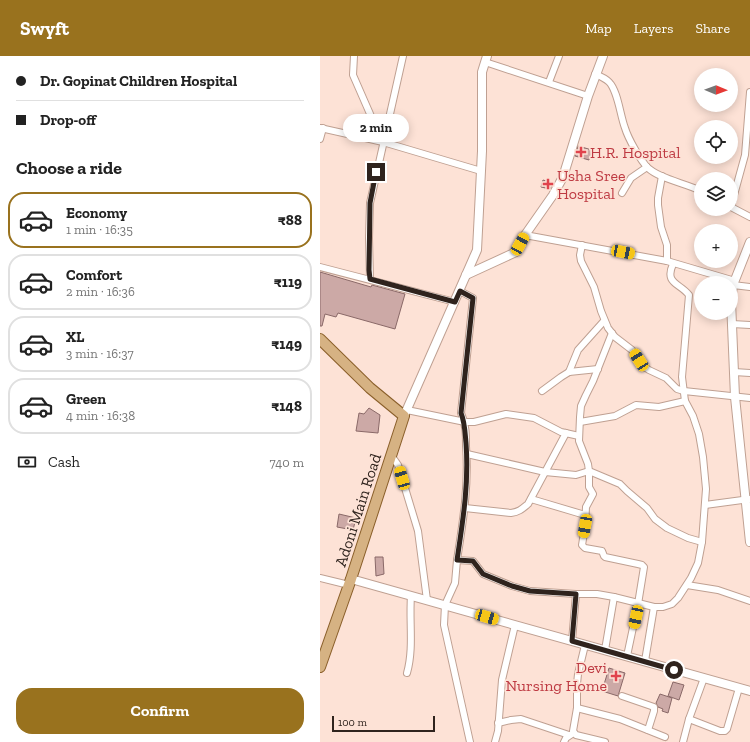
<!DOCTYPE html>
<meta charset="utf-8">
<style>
body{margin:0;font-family:"Zilla Slab",serif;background:#f2f2f2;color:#222;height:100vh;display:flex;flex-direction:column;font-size:15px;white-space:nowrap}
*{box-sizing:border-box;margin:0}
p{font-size:13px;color:#767676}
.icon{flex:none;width:22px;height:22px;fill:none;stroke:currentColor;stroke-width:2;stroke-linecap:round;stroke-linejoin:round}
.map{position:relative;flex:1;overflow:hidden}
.drawer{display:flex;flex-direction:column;background:#fff;width:320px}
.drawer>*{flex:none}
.top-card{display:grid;align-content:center;height:88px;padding:0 16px;background:#fff}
.needle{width:26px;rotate:91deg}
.buttons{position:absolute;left:374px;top:12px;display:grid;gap:8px}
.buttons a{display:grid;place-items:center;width:44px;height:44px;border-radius:50%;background:#fff;box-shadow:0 2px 10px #0003;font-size:20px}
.scale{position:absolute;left:12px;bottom:10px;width:103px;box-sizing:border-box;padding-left:4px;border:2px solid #2f231d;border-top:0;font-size:11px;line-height:14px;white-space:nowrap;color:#2f231d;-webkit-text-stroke:3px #fde2d6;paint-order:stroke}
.end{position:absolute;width:18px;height:18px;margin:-9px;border:5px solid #2f231d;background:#fff;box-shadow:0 0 0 2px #fff}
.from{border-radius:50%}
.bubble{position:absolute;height:28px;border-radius:14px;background:#fff;box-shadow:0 2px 10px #0003;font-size:13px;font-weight:700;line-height:28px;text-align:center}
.car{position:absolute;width:12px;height:24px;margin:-12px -6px;border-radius:5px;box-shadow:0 0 3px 1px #0007;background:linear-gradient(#f5c518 24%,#345 0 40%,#f5c518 0 76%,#345 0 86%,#f5c518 0)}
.top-card b{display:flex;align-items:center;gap:14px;height:38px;font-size:15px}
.top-card b+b{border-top:1px solid #e0e0e0}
.top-card i{width:10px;height:10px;background:#222}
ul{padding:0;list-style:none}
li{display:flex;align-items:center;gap:12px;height:56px;margin:0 8px 6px;padding:0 8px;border:2px solid #e0e0e0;border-radius:16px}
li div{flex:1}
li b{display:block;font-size:15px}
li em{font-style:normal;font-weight:700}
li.selected{border-color:#99721e}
li>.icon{width:36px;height:36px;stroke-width:1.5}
h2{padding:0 16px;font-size:18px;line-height:48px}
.pay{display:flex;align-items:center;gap:10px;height:44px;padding:0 16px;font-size:15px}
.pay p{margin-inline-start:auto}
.action{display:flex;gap:8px;margin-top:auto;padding:8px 16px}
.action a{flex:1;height:46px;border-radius:16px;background:#99721e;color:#fff;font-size:16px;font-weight:700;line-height:46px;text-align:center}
header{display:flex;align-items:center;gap:24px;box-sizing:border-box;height:56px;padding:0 20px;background:#99721e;color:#fff}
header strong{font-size:19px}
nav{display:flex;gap:22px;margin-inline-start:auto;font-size:14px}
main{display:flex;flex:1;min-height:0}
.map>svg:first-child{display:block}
</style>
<header>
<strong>Swyft</strong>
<nav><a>Map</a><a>Layers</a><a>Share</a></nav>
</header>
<main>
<section class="drawer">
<div class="top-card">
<b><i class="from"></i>Dr. Gopinat Children Hospital</b>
<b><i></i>Drop-off</b>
</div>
<h2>Choose a ride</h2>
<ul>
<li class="selected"><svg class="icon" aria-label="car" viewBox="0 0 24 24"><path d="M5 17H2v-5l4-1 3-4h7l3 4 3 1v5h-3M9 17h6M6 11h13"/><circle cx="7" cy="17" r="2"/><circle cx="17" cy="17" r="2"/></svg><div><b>Economy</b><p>1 min · 16:35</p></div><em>₹88</em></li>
<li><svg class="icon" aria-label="car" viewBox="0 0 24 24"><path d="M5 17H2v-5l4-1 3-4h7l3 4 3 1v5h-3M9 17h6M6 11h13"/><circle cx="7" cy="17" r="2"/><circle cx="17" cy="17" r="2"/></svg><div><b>Comfort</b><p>2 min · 16:36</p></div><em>₹119</em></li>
<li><svg class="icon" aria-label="car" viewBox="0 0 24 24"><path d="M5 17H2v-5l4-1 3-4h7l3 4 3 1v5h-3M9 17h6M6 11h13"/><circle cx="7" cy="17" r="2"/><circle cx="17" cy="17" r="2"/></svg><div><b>XL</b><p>3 min · 16:37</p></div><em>₹149</em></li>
<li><svg class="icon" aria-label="car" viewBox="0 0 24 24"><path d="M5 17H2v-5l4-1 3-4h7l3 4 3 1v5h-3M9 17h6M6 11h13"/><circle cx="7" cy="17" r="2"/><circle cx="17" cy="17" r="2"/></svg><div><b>Green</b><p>4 min · 16:38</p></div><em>₹148</em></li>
</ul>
<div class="pay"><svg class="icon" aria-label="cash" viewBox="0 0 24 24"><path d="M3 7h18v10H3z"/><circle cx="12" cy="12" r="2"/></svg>Cash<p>740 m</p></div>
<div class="action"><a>Confirm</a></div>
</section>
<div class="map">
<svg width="430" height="686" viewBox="0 0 430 686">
<rect width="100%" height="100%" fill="#fde2d6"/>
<!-- building -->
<g fill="#cca9a6" stroke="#8a6968">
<polygon points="258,90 272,94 269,104 255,100"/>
<polygon points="223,124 233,127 230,133 221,131"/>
<polygon points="0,216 51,231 52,229 85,238 75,273 18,257 16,261 5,258 2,270 0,270"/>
<polygon points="49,352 60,359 58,377 36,375 39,357 44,358"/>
<polygon points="19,458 36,462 33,474 17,471"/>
<polygon points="55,501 63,501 64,518 56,520"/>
<polygon points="289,612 305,617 298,640 282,635"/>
<polygon points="353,626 364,629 359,644 348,640"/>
<polygon points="340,638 352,642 348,657 342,655 343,653 338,651 336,647"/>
</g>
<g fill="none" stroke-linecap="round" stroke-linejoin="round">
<!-- minor casing -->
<g stroke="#bfa092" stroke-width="8">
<g id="minor">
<polyline points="34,0 33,19 54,67 51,83"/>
<polyline points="165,6 268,40"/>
<path d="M275,18c5,2 10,4 14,8 9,9 11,33 16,46 3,10 15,32 23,40 12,11 37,15 53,23"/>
<polyline points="229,26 239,0"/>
<polyline points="0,72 63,86 161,115"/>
<polyline points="0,83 3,72"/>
<polyline points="342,120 338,142 338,149 341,171 347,189 347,205"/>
<polyline points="302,137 311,122 327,111"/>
<polyline points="411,150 425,99 430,36"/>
<polyline points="411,151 430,161"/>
<polyline points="205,179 347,205 415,225"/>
<polyline points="262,189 260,199 261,205 274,231 281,255 288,272 295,281 312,294 323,310 329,314 346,322 357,333 364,335 430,342"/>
<polyline points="0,211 135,246"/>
<polyline points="50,223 49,182 50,147 83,0"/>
<polyline points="413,229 430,231"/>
<polyline points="412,268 430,269"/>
<polyline points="292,277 273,325 266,339 261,350 260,361 259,385 268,408 269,415 269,431 273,438 266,451 265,471 262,489 265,492 282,495 284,500 285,501 318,508 322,509 324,511 318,548 307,600"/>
<polyline points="249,316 258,294 284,265"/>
<polyline points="414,316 430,317"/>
<polyline points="222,335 241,321 249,316 278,313"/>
<polyline points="87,354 145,366 154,366 186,358 214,362 241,376 259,380"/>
<polyline points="260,366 295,360 316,349 339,351 365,345"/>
<polyline points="147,398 225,416 256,419 269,415 300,428 307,435 327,452 335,463 347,472 368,482 382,486"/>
<polyline points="71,399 78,409 98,475 107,544"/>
<polyline points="211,443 265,459"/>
<polyline points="385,449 430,443"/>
<path d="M145,452l46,5c8,-1 11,-4 17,-9l38,-71"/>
<path d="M137,504c6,-38 12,-75 9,-114 0,-11 0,-22 -5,-33l12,-115 -13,-7"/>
<polyline points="0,522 29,529"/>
<polyline points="367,529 398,534 430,545"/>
<path d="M252,585l4,-47h21l17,3 40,10h9l9,-3 6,-6 13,-20 7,-15 4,-21 4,-53 -3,-32 -4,-23 -6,-18 -8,-15 -3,-24 7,-82c-9,-12 -25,-11 -16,-31"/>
<polyline points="265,589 258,618 257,628 257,652 253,675 256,679 285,686"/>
<polyline points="285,594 294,541"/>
<polyline points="325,605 334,551"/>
<path d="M87,617c7,-25 2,-51 4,-77"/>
<polyline points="302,640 334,651 334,655 328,674"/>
<polyline points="257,652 300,663 345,681"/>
<polyline points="369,663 400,675 405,675 407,673 419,632"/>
<polyline points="178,667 191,664 201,663 249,679"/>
<polyline points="150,686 124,569 125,549 135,527 137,504 153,505 163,518 192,530 210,535 256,538"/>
<polyline points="175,686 178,675 182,624 195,569"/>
<polyline points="244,686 246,682 252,678"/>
<polyline points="363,686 369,663 384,622"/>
</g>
</g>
<!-- tertiary casing -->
<g stroke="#bfa092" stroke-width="10">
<g id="tertiary">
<polyline points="430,186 413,229 411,245 415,341 430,486"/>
<polyline points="146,219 196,196 205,179 233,139 243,121 268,40 283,0"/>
<polyline points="84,360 157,194 162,95 162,16 167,0"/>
<polyline points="31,523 430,635"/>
</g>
</g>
<!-- primary casing -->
<g stroke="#8a5f2a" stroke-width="12">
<polyline id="primary" points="0,283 50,332 84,360 31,523 0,611"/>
</g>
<!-- minor -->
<use href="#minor" stroke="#fff" stroke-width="6"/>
<!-- tertiary -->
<use href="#tertiary" stroke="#fff" stroke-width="8"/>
<!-- primary -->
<use href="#primary" stroke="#d6b283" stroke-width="10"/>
</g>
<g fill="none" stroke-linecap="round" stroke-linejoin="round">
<!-- route -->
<path stroke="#2f231d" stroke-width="5" d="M56,116l-6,31 -1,67 1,9 85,23 5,-11 13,7 -12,115c4,10 4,20 5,30 3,41 -3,77 -9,117l16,1 10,13 29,12 18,5 46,3 -4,47 102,29"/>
</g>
<!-- markers -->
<g fill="#e0444e" stroke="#fde2d6" stroke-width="1.5">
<path d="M259 90h4v4h4v4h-4v4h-4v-4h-4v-4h4z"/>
<path d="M226 122h4v4h4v4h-4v4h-4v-4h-4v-4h4z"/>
<path d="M294 614h4v4h4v4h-4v4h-4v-4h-4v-4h4z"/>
</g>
<g text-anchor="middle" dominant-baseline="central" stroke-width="3.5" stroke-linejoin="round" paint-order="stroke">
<!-- health labels -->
<g font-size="16" fill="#be3a42" stroke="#fde2d6" text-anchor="start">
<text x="270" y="96">H.R. Hospital</text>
<text x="237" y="119">Usha Sree<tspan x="237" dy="18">Hospital</tspan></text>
<text x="287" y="611" text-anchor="end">Devi<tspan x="287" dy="18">Nursing Home</tspan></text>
</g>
<!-- street labels -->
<g font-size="16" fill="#2f231d" stroke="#fde2d6">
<text transform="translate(38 454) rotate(-72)">Adoni Main Road</text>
</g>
</g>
</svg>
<div class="buttons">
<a><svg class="needle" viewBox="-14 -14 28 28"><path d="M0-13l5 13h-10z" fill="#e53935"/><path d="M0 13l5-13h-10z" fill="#767676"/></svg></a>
<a><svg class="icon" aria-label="locate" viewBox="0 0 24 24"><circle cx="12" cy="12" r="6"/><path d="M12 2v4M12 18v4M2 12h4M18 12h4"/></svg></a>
<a><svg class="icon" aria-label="layers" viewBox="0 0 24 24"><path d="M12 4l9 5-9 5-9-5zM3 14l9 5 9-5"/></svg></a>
<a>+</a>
<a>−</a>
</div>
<div class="scale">100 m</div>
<i class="end from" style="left:354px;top:614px"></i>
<i class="end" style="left:56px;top:116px"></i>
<div class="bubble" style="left:23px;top:58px;width:66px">2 min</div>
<i class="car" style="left:200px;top:188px;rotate:29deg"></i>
<i class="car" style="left:303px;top:196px;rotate:101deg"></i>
<i class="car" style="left:319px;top:304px;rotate:327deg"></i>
<i class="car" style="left:82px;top:422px;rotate:344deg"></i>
<i class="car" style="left:265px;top:470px;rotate:190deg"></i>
<i class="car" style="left:167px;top:561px;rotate:106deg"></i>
<i class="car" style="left:316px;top:561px;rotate:192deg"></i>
</div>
</main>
